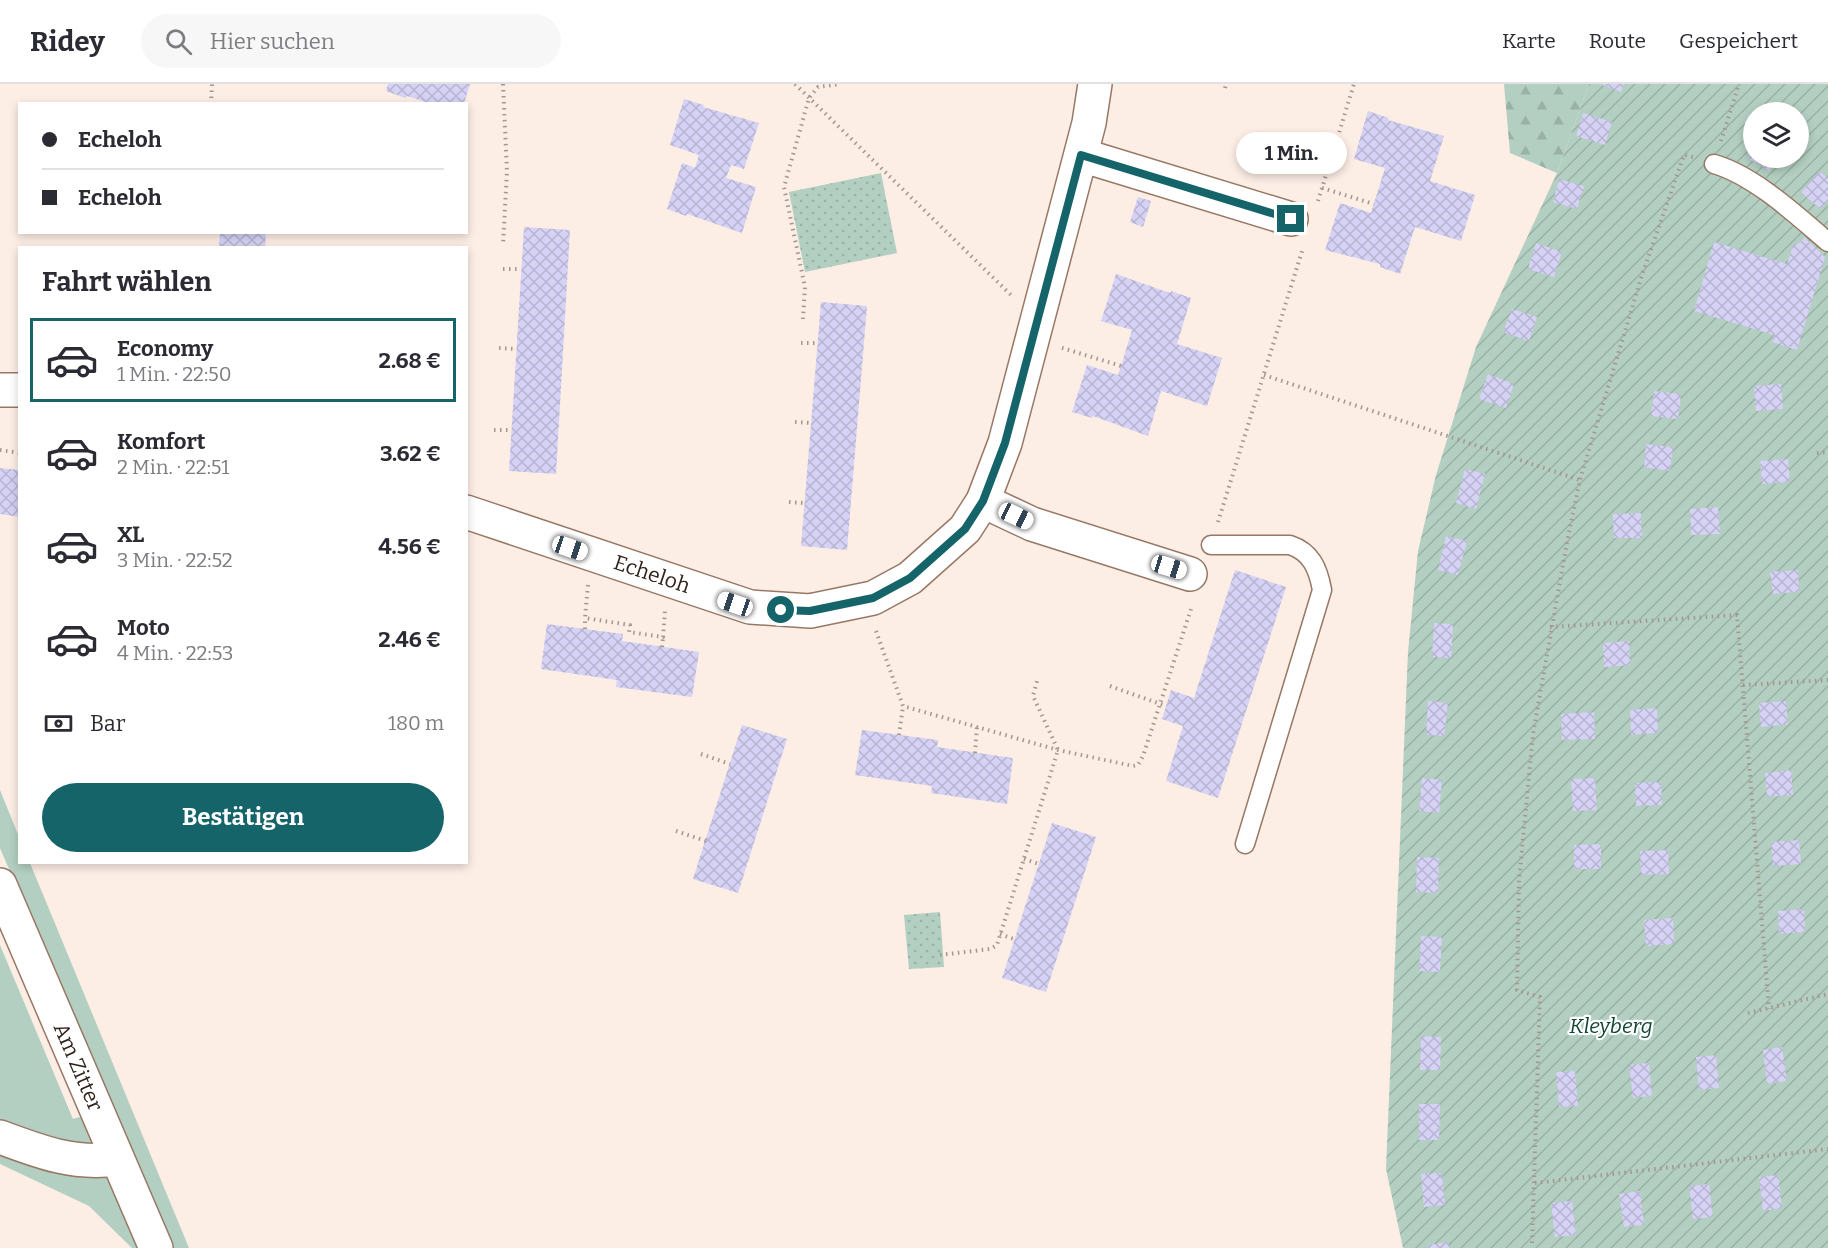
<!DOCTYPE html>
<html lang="de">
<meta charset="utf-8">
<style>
body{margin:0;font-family:Bitter,serif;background:#f7f7f7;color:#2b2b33;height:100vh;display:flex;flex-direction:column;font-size:22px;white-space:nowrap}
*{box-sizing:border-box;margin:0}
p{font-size:20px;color:#7c7c81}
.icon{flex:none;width:33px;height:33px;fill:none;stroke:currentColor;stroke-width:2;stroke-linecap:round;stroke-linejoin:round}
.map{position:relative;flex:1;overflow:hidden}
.drawer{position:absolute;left:18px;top:162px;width:450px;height:618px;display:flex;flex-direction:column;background:#fff;border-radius:0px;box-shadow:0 3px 9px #0003}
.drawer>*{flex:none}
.guide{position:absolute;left:18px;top:18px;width:450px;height:132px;border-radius:0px;box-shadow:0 3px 9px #0003;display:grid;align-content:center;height:132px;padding:0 24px;background:#fff}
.controls{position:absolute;left:1743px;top:18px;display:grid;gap:12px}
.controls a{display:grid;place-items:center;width:66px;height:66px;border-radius:50%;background:#fff;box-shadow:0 3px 9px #0003;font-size:30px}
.end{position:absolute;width:27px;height:27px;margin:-14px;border:8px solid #15646a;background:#fff;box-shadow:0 0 0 3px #fff}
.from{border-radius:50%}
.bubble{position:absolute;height:42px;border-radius:21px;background:#fff;box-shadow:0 3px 9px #0003;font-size:20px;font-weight:700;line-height:42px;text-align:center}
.car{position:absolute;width:18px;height:36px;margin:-18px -9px;border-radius:8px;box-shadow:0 0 4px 2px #0007;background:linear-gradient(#fff 24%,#345 0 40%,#fff 0 76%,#345 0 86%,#fff 0)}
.guide b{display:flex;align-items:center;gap:21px;height:57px;font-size:22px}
.guide b+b{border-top:2px solid #e1e1e2}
.guide i{width:15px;height:15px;background:#2b2b33}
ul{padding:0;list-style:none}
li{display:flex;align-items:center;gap:18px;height:84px;margin:0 12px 9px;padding:0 12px;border:3px solid transparent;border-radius:0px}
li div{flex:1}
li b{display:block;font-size:22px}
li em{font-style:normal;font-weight:700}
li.on{border-color:#15646a}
li>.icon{width:54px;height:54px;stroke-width:1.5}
h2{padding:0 24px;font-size:27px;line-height:72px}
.pay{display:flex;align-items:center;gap:15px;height:66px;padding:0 24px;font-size:22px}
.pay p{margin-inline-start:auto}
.cta{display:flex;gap:12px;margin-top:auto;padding:12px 24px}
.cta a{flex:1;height:69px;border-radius:36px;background:#15646a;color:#fff;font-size:24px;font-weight:700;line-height:69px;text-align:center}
header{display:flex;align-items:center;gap:36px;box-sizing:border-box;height:84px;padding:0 30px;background:#fff;border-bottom:2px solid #e1e1e2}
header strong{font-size:28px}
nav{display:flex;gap:33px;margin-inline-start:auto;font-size:21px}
.search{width:420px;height:54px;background:#f7f7f7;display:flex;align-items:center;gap:15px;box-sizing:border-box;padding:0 21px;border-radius:33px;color:#7c7c81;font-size:22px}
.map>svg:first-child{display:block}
</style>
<header>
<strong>Ridey</strong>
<div class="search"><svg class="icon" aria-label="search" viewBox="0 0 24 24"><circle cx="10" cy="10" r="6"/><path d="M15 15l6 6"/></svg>Hier suchen</div>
<nav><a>Karte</a><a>Route</a><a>Gespeichert</a></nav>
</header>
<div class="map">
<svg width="1828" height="1164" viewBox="0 0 1828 1164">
<defs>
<pattern id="forest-firs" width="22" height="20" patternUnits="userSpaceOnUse" patternTransform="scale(1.5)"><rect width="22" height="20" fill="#b3cfc1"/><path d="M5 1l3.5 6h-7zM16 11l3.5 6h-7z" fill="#9ab1a5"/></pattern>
<pattern id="park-dots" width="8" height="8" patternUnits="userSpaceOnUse" patternTransform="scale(1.5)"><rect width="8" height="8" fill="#b3cfc1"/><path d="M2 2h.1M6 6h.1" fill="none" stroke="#9ab1a5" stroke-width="1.8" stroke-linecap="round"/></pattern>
<pattern id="garden-furrows" width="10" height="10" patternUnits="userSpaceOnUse" patternTransform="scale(1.5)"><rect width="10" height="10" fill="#b3cfc1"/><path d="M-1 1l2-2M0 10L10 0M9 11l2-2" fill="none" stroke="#9ab1a5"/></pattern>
<pattern id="building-cross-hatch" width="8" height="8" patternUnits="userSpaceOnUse" patternTransform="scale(1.5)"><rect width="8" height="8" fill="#d5d2f5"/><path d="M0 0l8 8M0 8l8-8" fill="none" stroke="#b7b4d1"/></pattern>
</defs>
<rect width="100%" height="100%" fill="#fcede5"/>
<!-- grass -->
<polygon fill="#b3cfc1" points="0,706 19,753 20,778 30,779 189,1164 132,1164 89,1122 0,1080 0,861 73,1035 111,1024 0,764"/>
<!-- forest -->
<polygon fill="url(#forest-firs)" points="1504,0 1589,0 1557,89 1510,69"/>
<!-- park -->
<g fill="url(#park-dots)">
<polygon points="881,89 897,169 805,188 789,108"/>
<polygon points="940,828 944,883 909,885 904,831"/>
</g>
<!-- garden -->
<path fill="url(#garden-furrows)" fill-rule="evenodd" d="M1589,0h239v1164h-425l-17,-79 22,-517 10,-101 18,-76 40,-128 81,-174zM1754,28h44v46h-44z"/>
<!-- building -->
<g fill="url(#building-cross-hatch)">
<polygon points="388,0 470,0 464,20 432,20 407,12 405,14 386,7"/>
<polygon points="1600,0 1624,0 1621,8"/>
<polygon points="684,15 704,21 703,23 759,39 744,85 731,81 726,94 756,103 742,149 687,130 686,132 667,125 682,79 695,84 699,71 670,61"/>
<polygon points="1368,27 1389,34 1388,36 1444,52 1430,97 1475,111 1461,157 1415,143 1400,190 1380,183 1380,180 1325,166 1340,119 1371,129 1376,113 1385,84 1354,75"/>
<polygon points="1583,29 1612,38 1605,61 1576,52"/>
<polygon points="1754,65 1754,74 1777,74 1769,87 1748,74"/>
<polygon points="1819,87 1828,94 1828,116 1821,125 1801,109"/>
<polygon points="1559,95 1584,102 1577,125 1553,118"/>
<polygon points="1138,113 1151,117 1143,143 1130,138"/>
<polygon points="524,143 570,146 556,390 509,387"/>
<polygon points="220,148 266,148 265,164 219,164"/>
<polygon points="1804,153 1825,173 1797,266 1772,258 1774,251 1694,227 1714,158 1787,180 1793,161 1802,158"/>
<polygon points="1536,159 1562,168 1554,193 1528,185"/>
<polygon points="1116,190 1170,209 1171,207 1191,214 1177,260 1222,274 1207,322 1161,307 1148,352 1093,332 1092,334 1072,328 1087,281 1118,291 1121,282 1132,246 1101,237"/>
<polygon points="821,218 867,222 847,466 801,462"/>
<polygon points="1512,225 1537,233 1529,257 1503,248"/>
<polygon points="1488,290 1514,300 1506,324 1479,315"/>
<polygon points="1781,300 1783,325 1756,327 1754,302"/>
<polygon points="1654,307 1681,310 1678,335 1651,332"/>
<polygon points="1646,360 1673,363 1670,387 1644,383"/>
<polygon points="1788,375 1790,398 1762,400 1760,377"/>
<polygon points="0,384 20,386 20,433 0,430"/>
<polygon points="1465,385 1485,390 1476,425 1456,419"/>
<polygon points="1718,423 1720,450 1691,451 1690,425"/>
<polygon points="1641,429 1642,454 1614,454 1613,430"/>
<polygon points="1446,452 1467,457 1458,491 1438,486"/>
<polygon points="1235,486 1286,503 1218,714 1166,697 1183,642 1162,635 1171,606 1194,614"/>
<polygon points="1798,486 1799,508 1773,510 1770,488"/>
<polygon points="1434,539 1453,540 1451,574 1432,573"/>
<polygon points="547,540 623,550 622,557 699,568 692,613 616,603 617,596 541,585"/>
<polygon points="1629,557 1630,581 1604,583 1603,559"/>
<polygon points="1428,617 1448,619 1444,652 1426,651"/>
<polygon points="1786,617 1788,640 1761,643 1759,619"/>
<polygon points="1657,624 1658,649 1631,651 1630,626"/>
<polygon points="1594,628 1595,655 1562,656 1561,630"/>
<polygon points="742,641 787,655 738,809 693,795"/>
<polygon points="862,646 938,656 937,663 1013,674 1007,720 931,709 932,702 855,691"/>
<polygon points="1791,686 1793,711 1767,713 1765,689"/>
<polygon points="1422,694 1442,696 1439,729 1419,727"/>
<polygon points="1595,694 1597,726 1573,727 1571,695"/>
<polygon points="1661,698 1662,721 1636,722 1635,699"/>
<polygon points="1052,739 1096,753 1046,908 1002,894"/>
<polygon points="1799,756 1801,780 1773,782 1771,758"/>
<polygon points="1601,760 1601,785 1574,785 1574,761"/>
<polygon points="1668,766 1669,790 1641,791 1640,767"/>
<polygon points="1417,773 1439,774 1438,809 1416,808"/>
<polygon points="1804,825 1805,848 1779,850 1778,827"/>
<polygon points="1673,834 1674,860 1646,862 1644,836"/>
<polygon points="1421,852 1442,853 1440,888 1419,887"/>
<polygon points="1421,952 1441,953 1440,986 1420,986"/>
<polygon points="1782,963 1787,997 1767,1000 1763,966"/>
<polygon points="1716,971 1719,1004 1699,1006 1696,973"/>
<polygon points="1649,979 1652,1012 1633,1014 1629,981"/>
<polygon points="1575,987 1578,1022 1559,1023 1556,988"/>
<polygon points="1419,1020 1440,1020 1439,1056 1419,1056"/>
<polygon points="1442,1089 1445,1121 1424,1123 1421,1090"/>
<polygon points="1778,1091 1782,1124 1763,1127 1759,1093"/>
<polygon points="1709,1100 1713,1133 1693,1135 1689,1102"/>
<polygon points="1640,1107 1644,1141 1624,1143 1619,1110"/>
<polygon points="1572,1117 1576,1151 1555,1153 1551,1119"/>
<polygon points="1448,1158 1449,1164 1428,1164 1428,1161"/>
</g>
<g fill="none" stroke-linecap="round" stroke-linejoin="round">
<!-- service casing -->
<g stroke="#987865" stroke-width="21">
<g id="service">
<path d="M1714,80c41,12 82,51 114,78"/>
<path d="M1211,461h79c21,7 28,23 32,45l-77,254"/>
</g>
</g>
<!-- minor casing -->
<g stroke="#987865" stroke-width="36">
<g id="minor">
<polyline points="1081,71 1291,135"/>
<polyline points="0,306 20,306"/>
<polyline points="983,417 1032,440 1190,490"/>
<path id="s1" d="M466,428l284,95 60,4 63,-13 37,-20 55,-49 18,-28 22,-58 84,-320 6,-39"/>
<path id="s2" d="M0,801l156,363"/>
<path d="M0,1053c40,15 74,28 117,22"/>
</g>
</g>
<!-- path -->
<g stroke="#a4968e" stroke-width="4" stroke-dasharray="1.5 4.5" stroke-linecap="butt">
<polyline points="503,0 507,87 503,161"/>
<polyline points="795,0 1011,211"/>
<polyline points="1225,4 1226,0"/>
<polyline points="211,20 212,0"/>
<polyline points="1721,57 1739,0"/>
<polyline points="1322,104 1374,120"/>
<polyline points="1318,117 1354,0"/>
<polyline points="503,185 521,185"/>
<polyline points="803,235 805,203 784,103 809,14 818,3 840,0"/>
<polyline points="801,259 817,259"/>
<polyline points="499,264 517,265"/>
<polyline points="1062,264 1121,282"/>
<polyline points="1264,291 1580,396"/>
<polyline points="795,338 811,339"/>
<polyline points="494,346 512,346"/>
<polyline points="0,366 20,369"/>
<polyline points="1817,369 1828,368"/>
<polyline points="789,418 804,419"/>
<polyline points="1218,438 1303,164"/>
<polyline points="588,501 585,534 630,541 629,548 663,553 665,527"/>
<polyline points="1550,543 1737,531 1769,925"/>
<polyline points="585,545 585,534"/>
<polyline points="876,547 903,622 1058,666 1133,682 1138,681 1143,672 1192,522"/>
<polyline points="662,563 663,553"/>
<polyline points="1743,601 1828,596"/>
<polyline points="1110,602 1166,622"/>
<polyline points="899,651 903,622"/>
<polyline points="975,669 977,642"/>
<polyline points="701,670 730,680"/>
<polyline points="676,747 706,757"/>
<polyline points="1024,775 1039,780"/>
<polyline points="1000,850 1014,855"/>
<polyline points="940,871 990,865 997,861 1058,666 1033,612 1038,594"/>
<polyline points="1748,929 1828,910"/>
<polyline points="1535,1099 1828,1065"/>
<polyline points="1532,1159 1540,913 1517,906 1519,797 1533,650 1567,458 1580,396 1642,191 1684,71 1693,73"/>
</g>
<!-- service -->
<use href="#service" stroke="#fff" stroke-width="18"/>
<!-- minor -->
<use href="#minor" stroke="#fff" stroke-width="33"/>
</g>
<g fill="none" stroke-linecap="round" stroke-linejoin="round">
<!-- route -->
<polyline stroke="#15646a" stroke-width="8" points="781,526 810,527 873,514 910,494 965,445 983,417 1005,359 1081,71 1291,135"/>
</g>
<g text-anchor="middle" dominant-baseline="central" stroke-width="4.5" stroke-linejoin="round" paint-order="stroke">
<!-- street labels -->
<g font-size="21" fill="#30231c" stroke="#fefefe">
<text stroke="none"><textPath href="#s1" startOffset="196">Echeloh</textPath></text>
<text stroke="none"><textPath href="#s2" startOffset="198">Am Zitter</textPath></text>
</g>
<!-- park labels -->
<g font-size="21" font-style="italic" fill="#104732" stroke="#fefefe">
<text x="1611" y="942">Kleyberg</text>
</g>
</g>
</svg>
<div class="controls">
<a><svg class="icon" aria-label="layers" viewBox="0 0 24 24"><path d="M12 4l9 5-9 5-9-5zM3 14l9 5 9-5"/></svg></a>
</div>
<i class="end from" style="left:781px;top:526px"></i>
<i class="end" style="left:1291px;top:135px"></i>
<div class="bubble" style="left:1236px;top:48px;width:111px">1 Min.</div>
<i class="car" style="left:1016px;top:432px;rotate:115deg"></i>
<i class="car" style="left:570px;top:464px;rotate:109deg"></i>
<i class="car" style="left:1169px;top:483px;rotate:107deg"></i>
<i class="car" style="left:735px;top:520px;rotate:289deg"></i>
<div class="guide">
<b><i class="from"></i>Echeloh</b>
<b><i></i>Echeloh</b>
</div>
<section class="drawer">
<h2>Fahrt wählen</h2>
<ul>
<li class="on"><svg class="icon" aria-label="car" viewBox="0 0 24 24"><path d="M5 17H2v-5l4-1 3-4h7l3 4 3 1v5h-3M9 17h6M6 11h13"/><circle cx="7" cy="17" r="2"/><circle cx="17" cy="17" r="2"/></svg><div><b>Economy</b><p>1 Min. · 22:50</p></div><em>2.68 €</em></li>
<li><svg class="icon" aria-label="car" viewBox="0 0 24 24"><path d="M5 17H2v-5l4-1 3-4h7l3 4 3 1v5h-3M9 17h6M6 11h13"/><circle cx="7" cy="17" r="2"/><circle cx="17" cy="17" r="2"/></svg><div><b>Komfort</b><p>2 Min. · 22:51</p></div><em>3.62 €</em></li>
<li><svg class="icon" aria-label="car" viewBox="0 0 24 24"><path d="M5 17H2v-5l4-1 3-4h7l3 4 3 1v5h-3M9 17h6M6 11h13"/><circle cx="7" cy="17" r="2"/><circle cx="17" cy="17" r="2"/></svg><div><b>XL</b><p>3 Min. · 22:52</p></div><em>4.56 €</em></li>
<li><svg class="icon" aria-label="car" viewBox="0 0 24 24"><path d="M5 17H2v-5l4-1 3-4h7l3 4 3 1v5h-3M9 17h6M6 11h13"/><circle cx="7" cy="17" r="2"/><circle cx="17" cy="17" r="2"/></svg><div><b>Moto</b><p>4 Min. · 22:53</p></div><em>2.46 €</em></li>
</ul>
<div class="pay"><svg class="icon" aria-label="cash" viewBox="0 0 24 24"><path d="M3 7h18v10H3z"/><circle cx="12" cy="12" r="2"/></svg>Bar<p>180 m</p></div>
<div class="cta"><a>Bestätigen</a></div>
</section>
</div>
